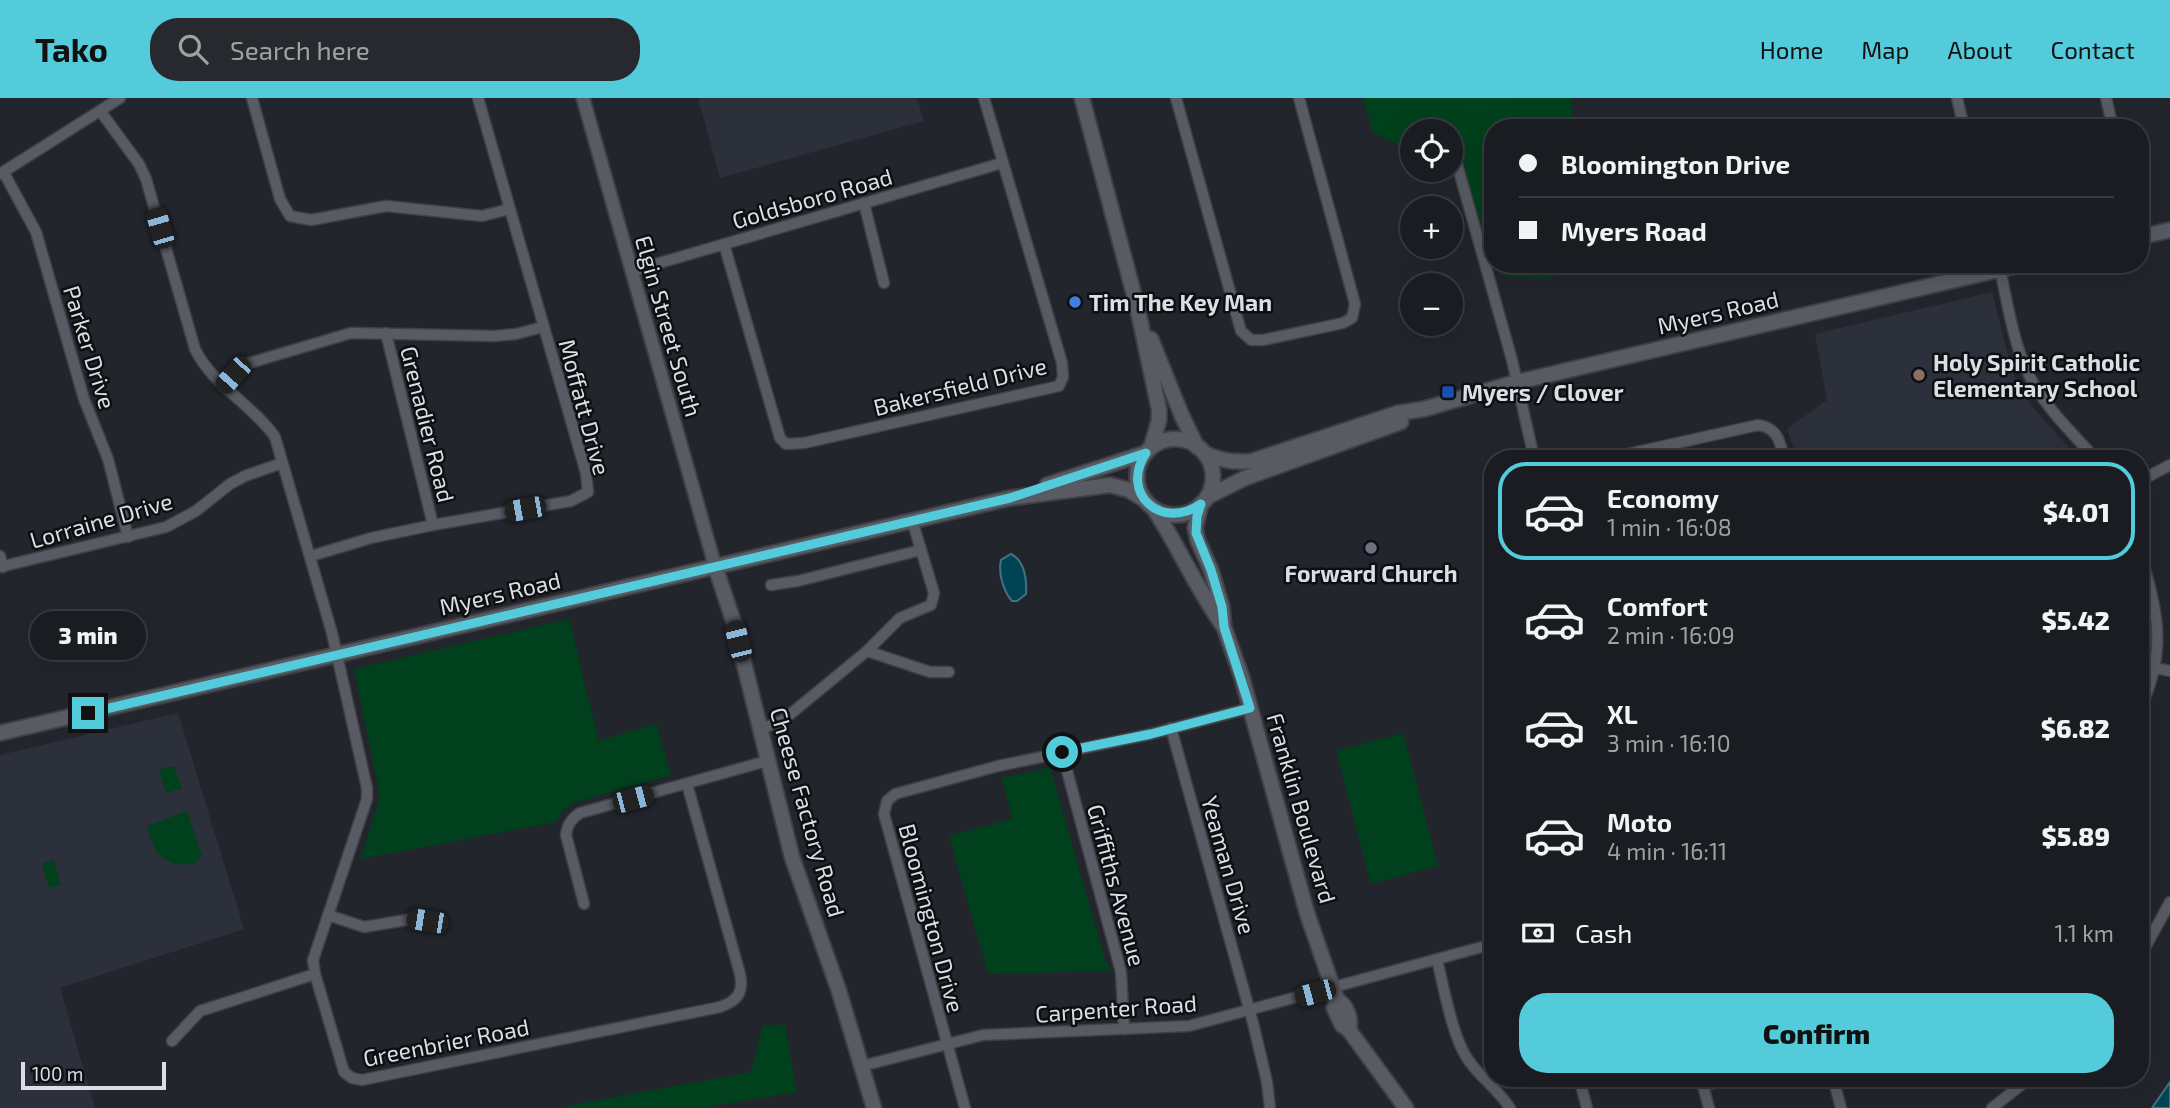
<!DOCTYPE html>
<meta charset="utf-8">
<style>
body{margin:0;font-family:"Exo 2",sans-serif;background:#27292f;color:#f1f3f6;height:100vh;display:flex;flex-direction:column;font-size:26px;white-space:nowrap}
*{box-sizing:border-box;margin:0}
p{font-size:23px;color:#9fa1a5}
.icon{flex:none;width:38px;height:38px;fill:none;stroke:currentColor;stroke-width:2;stroke-linecap:round;stroke-linejoin:round}
.map{position:relative;flex:1;overflow:hidden}
.drawer{position:absolute;left:1484px;top:352px;width:665px;height:637px;display:flex;flex-direction:column;background:#1a1c22;border-radius:28px;box-shadow:0 7px 28px #0002,0 0 0 2px #383a40}
.drawer>*{flex:none}
.guide{position:absolute;left:1484px;top:21px;width:665px;height:154px;border-radius:28px;box-shadow:0 7px 28px #0002,0 0 0 2px #383a40;display:grid;align-content:center;height:154px;padding:0 35px;background:#1a1c22}
.buttons{position:absolute;left:1400px;top:21px;display:grid;gap:14px}
.buttons a{display:grid;place-items:center;width:63px;height:63px;border-radius:50%;background:#1a1c22;box-shadow:0 7px 28px #0002,0 0 0 2px #383a40;font-size:35px}
.scale{position:absolute;left:21px;bottom:18px;width:145px;box-sizing:border-box;padding-left:7px;border:4px solid #dcdee3;border-top:0;font-size:19px;line-height:24px;white-space:nowrap;color:#dcdee3;-webkit-text-stroke:5px #0d0f12;paint-order:stroke}
.end{position:absolute;width:32px;height:32px;margin:-16px;border:9px solid #53cbdb;background:#111;box-shadow:0 0 0 4px #111}
.from{border-radius:50%}
.bubble{position:absolute;height:49px;border-radius:24px;background:#1a1c22;box-shadow:0 7px 28px #0002,0 0 0 2px #383a40;font-size:23px;font-weight:800;line-height:49px;text-align:center}
.car{position:absolute;width:21px;height:42px;margin:-21px -10px;border-radius:9px;box-shadow:0 0 5px 2px #0007;background:linear-gradient(#222 24%,#8ab4d8 0 40%,#222 0 76%,#8ab4d8 0 86%,#222 0)}
.guide b{display:flex;align-items:center;gap:24px;height:66px;font-size:26px}
.guide b+b{border-top:2px solid #383a40}
.guide i{width:18px;height:18px;background:#f1f3f6}
ul{padding:12px 0 0;list-style:none}
li{display:flex;align-items:center;gap:21px;height:98px;margin:0 14px 10px;padding:0 21px;border:4px solid transparent;border-radius:28px}
li div{flex:1}
li b{display:block;font-size:26px}
li em{font-style:normal;font-weight:800}
li.active{border-color:#53cbdb}
li>.icon{width:63px;height:63px;stroke-width:1.5}
.pay{display:flex;align-items:center;gap:18px;height:77px;padding:0 35px;font-size:26px}
.pay p{margin-inline-start:auto}
.cta{display:flex;gap:14px;margin-top:auto;padding:14px 35px}
.cta a{flex:1;height:80px;border-radius:28px;background:#53cbdb;color:#111;font-size:28px;font-weight:800;line-height:80px;text-align:center}
header{display:flex;align-items:center;gap:42px;box-sizing:border-box;height:98px;padding:0 35px;background:#53cbdb;color:#111}
header strong{font-size:33px}
nav{display:flex;gap:38px;margin-inline-start:auto;font-size:24px}
.search{width:490px;height:63px;background:#27292f;display:flex;align-items:center;gap:18px;box-sizing:border-box;padding:0 24px;border-radius:28px;color:#9fa1a5;font-size:26px}
.map>svg:first-child{display:block}
</style>
<header>
<strong>Tako</strong>
<div class="search"><svg class="icon" aria-label="search" viewBox="0 0 24 24"><circle cx="10" cy="10" r="6"/><path d="M15 15l6 6"/></svg>Search here</div>
<nav><a>Home</a><a>Map</a><a>About</a><a>Contact</a></nav>
</header>
<div class="map">
<svg width="2170" height="1010" viewBox="0 0 2170 1010">
<rect width="100%" height="100%" fill="#23252d"/>
<!-- built -->
<g fill="#2b303b">
<polygon points="698,0 917,0 924,23 720,80"/>
<polygon points="1992,194 2010,265 2016,282 2031,307 2078,360 1797,360 1787,331 1827,302 1815,236"/>
<polygon points="178,615 244,831 60,890 95,1010 0,1010 0,657"/>
</g>
<!-- green -->
<g fill="#01401d">
<polygon points="1363,0 1571,0 1573,30 1493,30 1493,159 1459,85 1448,72 1451,72 1451,33 1412,33 1412,54 1373,35"/>
<polygon points="1496,166 1571,166 1568,172 1547,181 1501,178"/>
<polygon points="569,521 599,643 656,625 671,677 573,705 563,712 556,724 361,761 380,698 354,571"/>
<polygon points="1403,635 1438,768 1371,786 1336,653"/>
<polygon points="166,669 174,669 182,690 166,695 159,673"/>
<polygon points="1050,669 1105,861 1111,873 988,876 949,738 1013,720 1001,680"/>
<path d="M187,713l15,45 -9,8c-31,3 -40,-11 -46,-38z"/>
<polygon points="54,762 61,787 49,790 42,765"/>
<polygon points="785,926 797,994 714,1008 714,1010 556,1010 751,974 763,928"/>
</g>
<!-- water -->
<g fill="#004355" stroke="#427280" stroke-width="2">
<path d="M1011,456c14,7 16,26 15,40l-9,7h-5c-9,-10 -14,-29 -11,-41z"/>
<polygon points="2170,984 2170,1010 2152,1010"/>
</g>
<g fill="none" stroke-linecap="round" stroke-linejoin="round">
<!-- minor casing -->
<g stroke="#3e4046" stroke-width="13">
<g id="minor">
<polyline points="252,0 280,101 290,118 311,122 386,108 482,118 509,111"/>
<polyline points="1176,0 1241,233 1251,242 1263,242 1343,225 1352,220 1355,206 1299,0"/>
<polyline points="1957,0 1964,30"/>
<polyline points="2106,0 2113,30"/>
<path d="M101,14l38,52 7,15 49,170c18,37 57,55 80,88l57,196 35,155v11l-54,161 2,14 29,98 8,6 10,2 358,-73c17,-6 24,-14 20,-33l-53,-190"/>
<polyline points="1455,59 1512,262 1534,360"/>
<polyline points="4,75 36,134 84,301 108,361 128,439"/>
<polyline points="0,76 120,0"/>
<polyline points="864,105 884,185"/>
<polyline points="724,146 780,340 786,346 804,345 1059,288 1063,279 1062,265 984,0"/>
<path d="M1999,167c8,34 13,72 27,104 15,34 44,62 69,89"/>
<polyline points="632,173 1002,65"/>
<polyline points="386,235 433,427"/>
<polyline points="223,288 246,266 351,235 495,238 516,236 543,229"/>
<path d="M1610,360l148,-33c20,3 22,17 26,33"/>
<polyline points="2140,383 2170,367"/>
<path d="M2140,456c19,57 27,99 0,155"/>
<polyline points="0,458 3,469"/>
<polyline points="311,458 371,440 433,427 571,403 588,394 586,375 478,0"/>
<polyline points="0,469 166,429 196,413 230,386 245,378 282,365"/>
<polyline points="771,487 798,483 921,452"/>
<polyline points="867,553 930,574 949,574"/>
<polyline points="2155,570 2170,573"/>
<polyline points="1171,630 1253,925 1267,984 1270,1010"/>
<polyline points="760,631 782,623 867,553 900,520 931,507 934,495 912,422"/>
<polyline points="1062,654 1121,874 1124,931"/>
<path d="M584,806l-18,-69c1,-10 5,-16 14,-22l187,-52"/>
<polyline points="328,817 364,829 412,821 442,826"/>
<polyline points="2140,859 2170,804"/>
<path d="M1437,862c7,28 15,75 30,98 12,19 31,31 43,50"/>
<polyline points="172,943 200,913 315,876"/>
<polyline points="862,968 983,937 1189,928 1493,846"/>
<polyline points="1579,980 1587,1010"/>
<polyline points="1701,980 1709,1010"/>
<polyline points="1833,980 1841,1010"/>
<polyline points="1703,988 1733,980"/>
<polyline points="965,1010 884,716 887,703 895,696 998,668 1151,636 1250,610"/>
<polyline points="1992,1010 2030,980"/>
</g>
</g>
<!-- tertiary casing -->
<g stroke="#3e4046" stroke-width="16">
<polyline id="tertiary" points="583,0 715,468"/>
</g>
<!-- secondary casing -->
<g stroke="#3e4046" stroke-width="18">
<g id="secondary">
<polyline points="1082,0 1137,208 1159,311 1159,322 1151,350"/>
<polyline points="2140,139 2170,132"/>
<polyline points="1151,241 1182,318 1197,349"/>
<circle cx="1175" cy="379" r="38"/>
<path d="M1204,355c16,8 30,10 48,8l146,-48 26,-4 93,-27 507,-118"/>
<polyline points="1047,387 1146,355"/>
<polyline points="1207,399 1245,380 1401,324"/>
<path d="M1201,406l-6,24 3,13 13,29 11,37 2,20 18,51 65,235 30,87c11,6 14,19 12,30"/>
<path d="M1154,411c25,38 43,81 70,118"/>
<polyline points="715,468 734,525 792,759 839,893 874,1010"/>
<polyline points="0,635 1010,400 1110,387 1129,392 1145,402"/>
<polyline points="1337,902 1334,910 1342,927 1349,932 1406,1010"/>
</g>
</g>
<!-- minor -->
<use href="#minor" stroke="#585b63" stroke-width="10"/>
<!-- tertiary -->
<use href="#tertiary" stroke="#585b63" stroke-width="12"/>
<!-- secondary -->
<use href="#secondary" stroke="#585b63" stroke-width="14"/>
</g>
<g fill="none" stroke-linecap="round" stroke-linejoin="round">
<!-- route -->
<path stroke="#53cbdb" stroke-width="9" d="M88,615l922,-215 136,-45c-27,41 16,78 55,51l-4,12 -1,17 15,37 11,37 2,20 26,81 -99,26 -89,18"/>
</g>
<!-- markers -->
<circle fill="#3f7fe0" stroke="#0d0f12" stroke-width="2.5" cx="1075" cy="204" r="7"/>
<circle fill="#8d6e63" stroke="#0d0f12" stroke-width="2.5" cx="1919" cy="277" r="7"/>
<rect fill="#1a4fb4" stroke="#0d0f12" stroke-width="2.5" x="1441" y="287" width="14" height="14" rx="3.5"/>
<circle fill="#6b7280" stroke="#0d0f12" stroke-width="2.5" cx="1371" cy="450" r="7"/>
<g text-anchor="middle" dominant-baseline="central" stroke-width="5" stroke-linejoin="round" paint-order="stroke">
<!-- street labels -->
<g font-size="23" fill="#dcdee3" stroke="#0d0f12">
<text transform="translate(812 100) rotate(-16)">Goldsboro Road</text>
<text transform="translate(1718 214) rotate(-13)">Myers Road</text>
<text transform="translate(669 228) rotate(74)">Elgin Street South</text>
<text transform="translate(90 249) rotate(73)">Parker Drive</text>
<text transform="translate(960 288) rotate(-14)">Bakersfield Drive</text>
<text transform="translate(585 309) rotate(75)">Moffatt Drive</text>
<text transform="translate(428 326) rotate(76)">Grenadier Road</text>
<text transform="translate(101 422) rotate(-16)">Lorraine Drive</text>
<text transform="translate(500 495) rotate(-13)">Myers Road</text>
<text transform="translate(1302 710) rotate(74)">Franklin Boulevard</text>
<text transform="translate(808 714) rotate(74)">Cheese Factory Road</text>
<text transform="translate(1229 767) rotate(74)">Yeaman Drive</text>
<text transform="translate(1117 787) rotate(75)">Griffiths Avenue</text>
<text transform="translate(932 820) rotate(75)">Bloomington Drive</text>
<text transform="translate(1116 910) rotate(-4)">Carpenter Road</text>
<text transform="translate(446 944) rotate(-11)">Greenbrier Road</text>
</g>
<!-- poi labels -->
<g font-size="23" font-weight="bold" fill="#dcdee3" stroke="#0d0f12" text-anchor="start">
<text x="1089" y="204">Tim The Key Man</text>
<text x="1933" y="264">Holy Spirit Catholic<tspan x="1933" dy="26">Elementary School</tspan></text>
<text x="1462" y="294">Myers / Clover</text>
<text x="1371" y="475" text-anchor="middle">Forward Church</text>
</g>
</g>
</svg>
<div class="buttons">
<a><svg class="icon" aria-label="locate" viewBox="0 0 24 24"><circle cx="12" cy="12" r="6"/><path d="M12 2v4M12 18v4M2 12h4M18 12h4"/></svg></a>
<a>+</a>
<a>−</a>
</div>
<div class="scale">100 m</div>
<i class="end from" style="left:1062px;top:654px"></i>
<i class="end" style="left:88px;top:615px"></i>
<div class="bubble" style="left:30px;top:513px;width:116px">3 min</div>
<i class="car" style="left:160px;top:130px;rotate:344deg"></i>
<i class="car" style="left:233px;top:277px;rotate:222deg"></i>
<i class="car" style="left:525px;top:411px;rotate:260deg"></i>
<i class="car" style="left:738px;top:543px;rotate:346deg"></i>
<i class="car" style="left:633px;top:701px;rotate:75deg"></i>
<i class="car" style="left:427px;top:823px;rotate:279deg"></i>
<i class="car" style="left:1315px;top:895px;rotate:255deg"></i>
<div class="guide">
<b><i class="from"></i>Bloomington Drive</b>
<b><i></i>Myers Road</b>
</div>
<section class="drawer">
<ul>
<li class="active"><svg class="icon" aria-label="car" viewBox="0 0 24 24"><path d="M5 17H2v-5l4-1 3-4h7l3 4 3 1v5h-3M9 17h6M6 11h13"/><circle cx="7" cy="17" r="2"/><circle cx="17" cy="17" r="2"/></svg><div><b>Economy</b><p>1 min · 16:08</p></div><em>$4.01</em></li>
<li><svg class="icon" aria-label="car" viewBox="0 0 24 24"><path d="M5 17H2v-5l4-1 3-4h7l3 4 3 1v5h-3M9 17h6M6 11h13"/><circle cx="7" cy="17" r="2"/><circle cx="17" cy="17" r="2"/></svg><div><b>Comfort</b><p>2 min · 16:09</p></div><em>$5.42</em></li>
<li><svg class="icon" aria-label="car" viewBox="0 0 24 24"><path d="M5 17H2v-5l4-1 3-4h7l3 4 3 1v5h-3M9 17h6M6 11h13"/><circle cx="7" cy="17" r="2"/><circle cx="17" cy="17" r="2"/></svg><div><b>XL</b><p>3 min · 16:10</p></div><em>$6.82</em></li>
<li><svg class="icon" aria-label="car" viewBox="0 0 24 24"><path d="M5 17H2v-5l4-1 3-4h7l3 4 3 1v5h-3M9 17h6M6 11h13"/><circle cx="7" cy="17" r="2"/><circle cx="17" cy="17" r="2"/></svg><div><b>Moto</b><p>4 min · 16:11</p></div><em>$5.89</em></li>
</ul>
<div class="pay"><svg class="icon" aria-label="cash" viewBox="0 0 24 24"><path d="M3 7h18v10H3z"/><circle cx="12" cy="12" r="2"/></svg>Cash<p>1.1 km</p></div>
<div class="cta"><a>Confirm</a></div>
</section>
</div>
